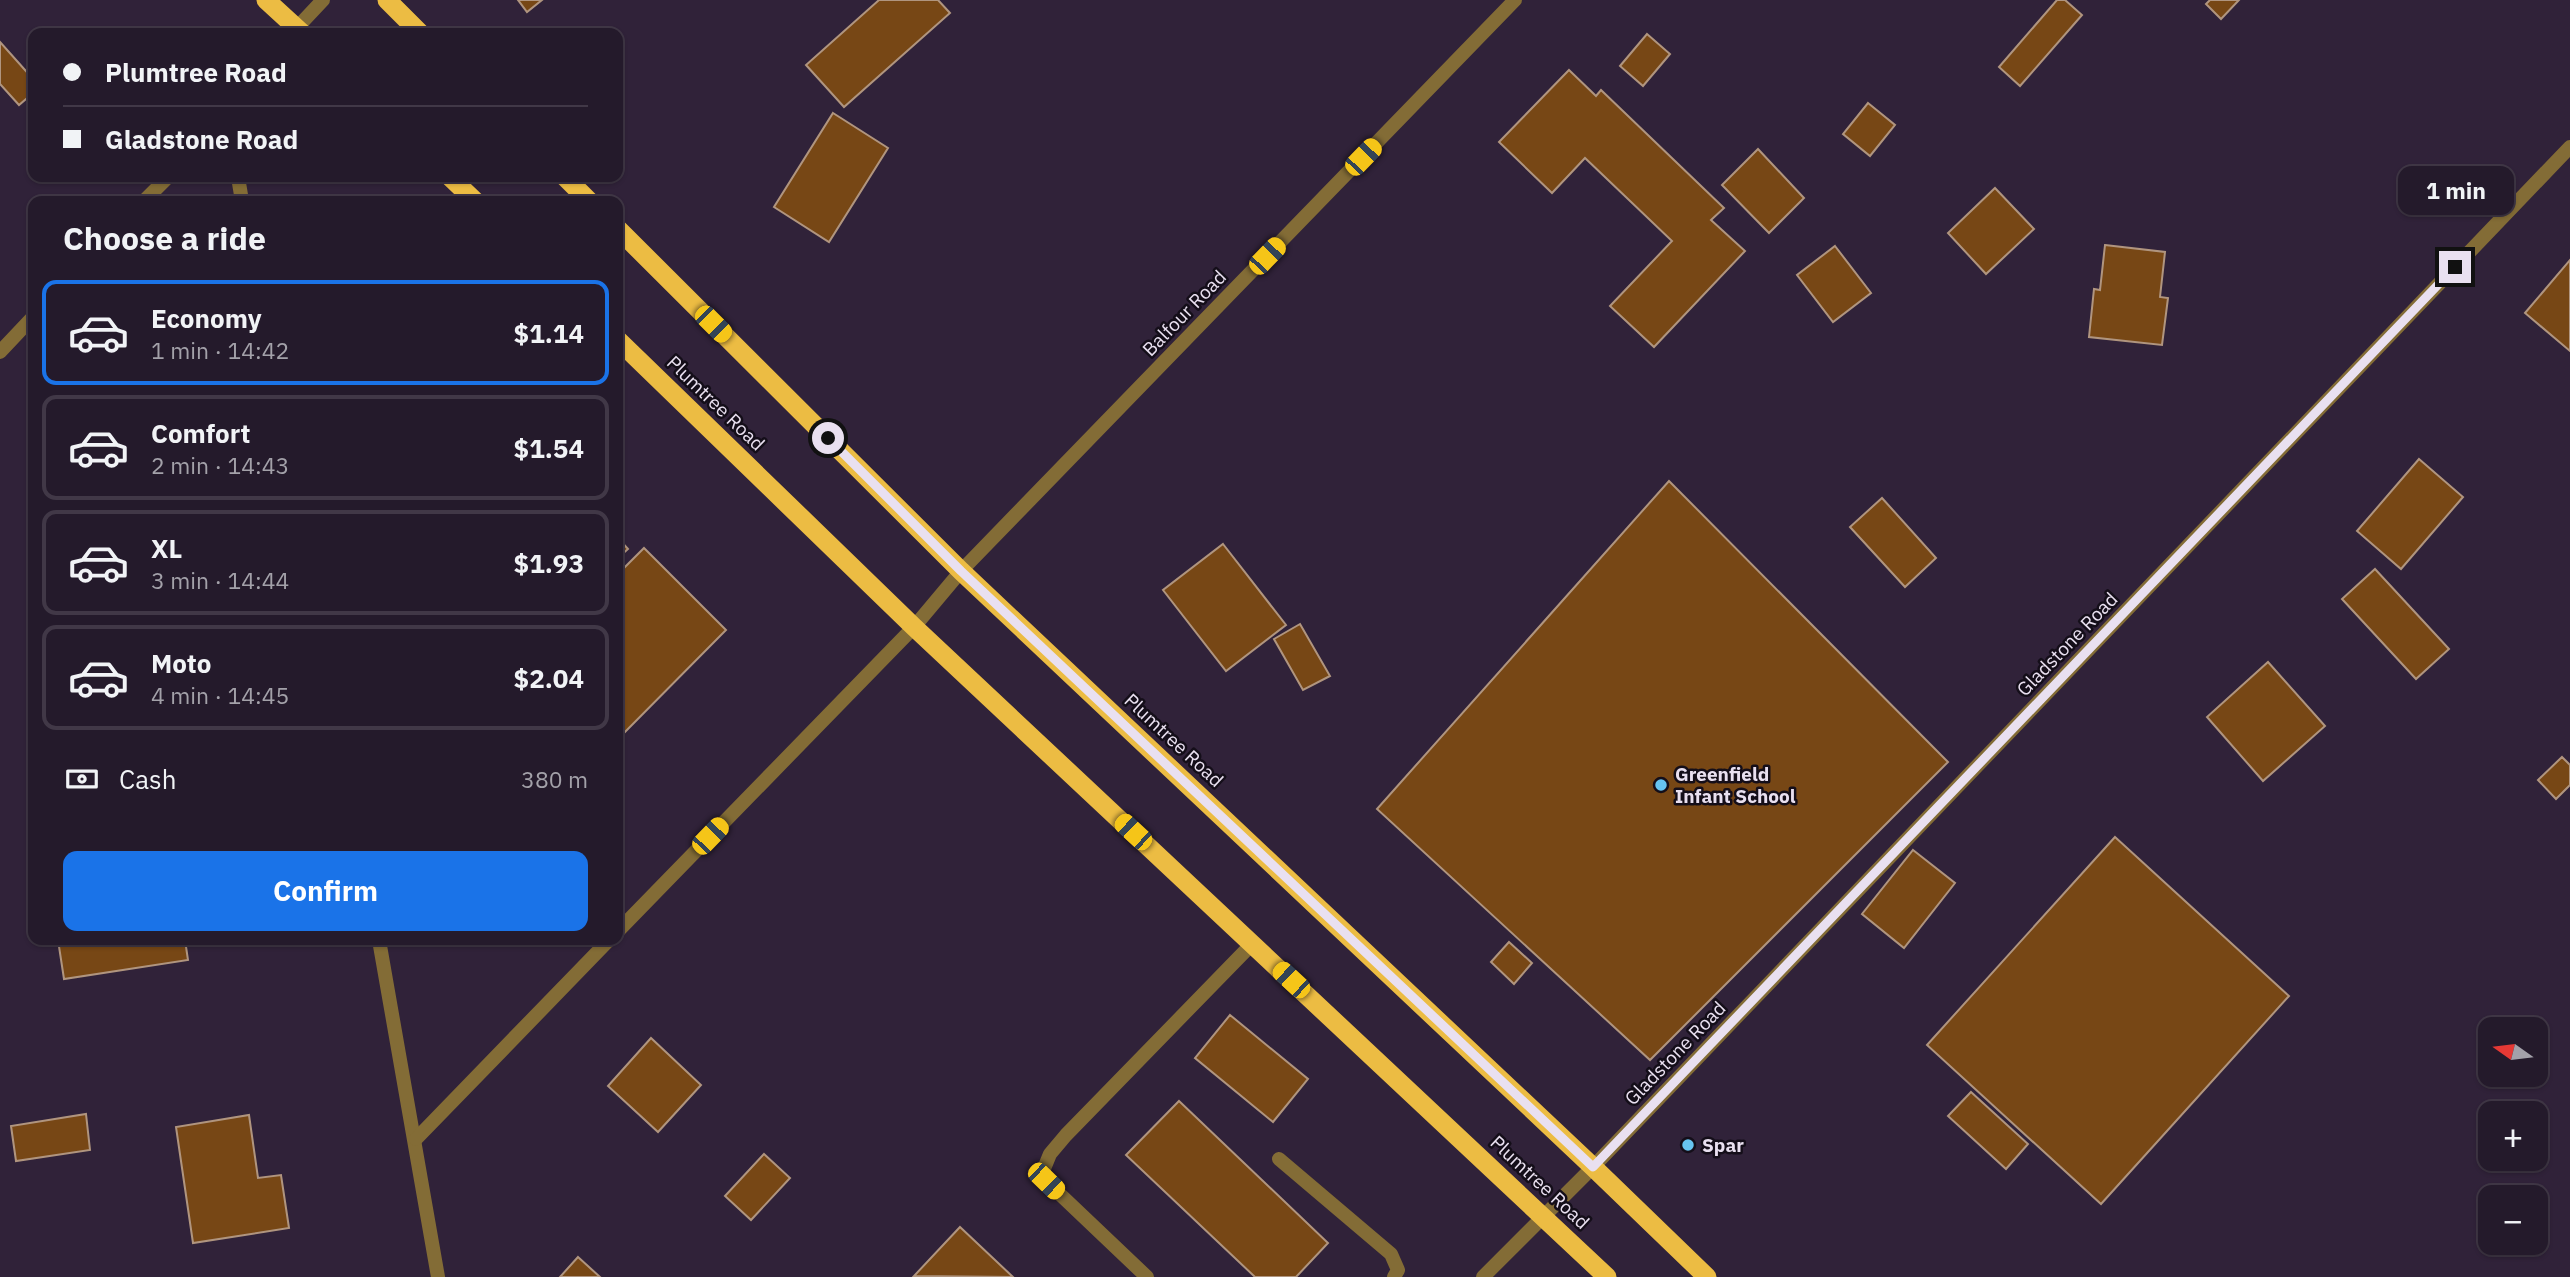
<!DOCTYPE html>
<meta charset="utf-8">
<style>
body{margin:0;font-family:"IBM Plex Sans",sans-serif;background:#2c2333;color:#f1f3f6;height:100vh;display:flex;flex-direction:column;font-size:26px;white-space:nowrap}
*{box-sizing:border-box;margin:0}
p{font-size:23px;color:#a3a1a9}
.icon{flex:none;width:38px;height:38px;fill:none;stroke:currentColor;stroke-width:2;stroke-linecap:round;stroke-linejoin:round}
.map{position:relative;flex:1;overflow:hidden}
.side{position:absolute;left:28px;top:196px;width:595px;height:749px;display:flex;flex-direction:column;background:#241a2b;border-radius:14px;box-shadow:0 2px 5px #0004,0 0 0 2px #413847}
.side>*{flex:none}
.hud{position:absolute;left:28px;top:28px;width:595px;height:154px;border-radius:14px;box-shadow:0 2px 5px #0004,0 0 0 2px #413847;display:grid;align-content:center;height:154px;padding:0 35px;background:#241a2b}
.needle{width:46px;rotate:284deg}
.fabs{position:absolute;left:2478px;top:1017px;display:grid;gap:14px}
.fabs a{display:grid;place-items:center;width:70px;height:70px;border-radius:14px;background:#241a2b;box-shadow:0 2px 5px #0004,0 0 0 2px #413847;font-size:35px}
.end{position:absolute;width:32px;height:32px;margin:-16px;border:9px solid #e9e0f0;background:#111;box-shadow:0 0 0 4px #111}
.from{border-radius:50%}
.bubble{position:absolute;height:49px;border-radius:14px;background:#241a2b;box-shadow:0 2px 5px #0004,0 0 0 2px #413847;font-size:23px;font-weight:700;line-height:49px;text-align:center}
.car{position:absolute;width:21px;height:42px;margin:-21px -10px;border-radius:9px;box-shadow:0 0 5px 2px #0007;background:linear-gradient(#f5c518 24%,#345 0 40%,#f5c518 0 76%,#345 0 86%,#f5c518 0)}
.hud b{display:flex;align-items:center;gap:24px;height:66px;font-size:26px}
.hud b+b{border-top:2px solid #413847}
.hud i{width:18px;height:18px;background:#f1f3f6}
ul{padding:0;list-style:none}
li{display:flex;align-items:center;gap:21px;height:105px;margin:0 14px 10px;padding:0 21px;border:4px solid #413847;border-radius:14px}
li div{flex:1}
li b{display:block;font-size:26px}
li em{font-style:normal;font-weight:700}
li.current{border-color:#1a73e8}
li>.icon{width:63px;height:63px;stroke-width:1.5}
h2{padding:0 35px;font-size:32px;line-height:84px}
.pay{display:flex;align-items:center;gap:18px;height:77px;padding:0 35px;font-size:26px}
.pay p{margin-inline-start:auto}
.action{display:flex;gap:14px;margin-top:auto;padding:14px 35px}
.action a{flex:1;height:80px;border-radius:14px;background:#1a73e8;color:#fff;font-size:28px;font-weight:700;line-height:80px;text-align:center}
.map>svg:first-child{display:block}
</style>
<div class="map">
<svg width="2570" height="1277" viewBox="0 0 2570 1277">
<rect width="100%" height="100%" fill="#302239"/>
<!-- building -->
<g fill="#774715" stroke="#b0957f" stroke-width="2">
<polygon points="518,0 542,0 527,12"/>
<polygon points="879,0 938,0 950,13 844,107 806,65"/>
<polygon points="2057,0 2065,0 2082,15 2020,86 1999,67"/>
<polygon points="2210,0 2239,0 2221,19 2206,4"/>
<polygon points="1647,34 1670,54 1643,86 1620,66"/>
<polygon points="0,42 33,79 33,93 19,105 0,84"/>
<polygon points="1569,70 1596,96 1601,90 1724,208 1711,220 1745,251 1654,347 1610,306 1672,241 1585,158 1552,193 1499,142"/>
<polygon points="1868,103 1895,125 1870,156 1843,134"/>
<polygon points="833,113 888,148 829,242 774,207"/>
<polygon points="1758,149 1804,198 1769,233 1722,185"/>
<polygon points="1995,188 2034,229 1986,274 1948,233"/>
<polygon points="2105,245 2165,252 2160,297 2168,298 2162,345 2089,337 2094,289 2100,290"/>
<polygon points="1835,246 1871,293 1833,322 1797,275"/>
<polygon points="2570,260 2570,351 2525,313"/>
<polygon points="2419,459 2463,497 2401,569 2357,531"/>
<polygon points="1669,481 1948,762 1650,1060 1377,809"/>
<polygon points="1882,498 1936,558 1905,587 1850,527"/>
<polygon points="618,538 628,549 618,558"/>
<polygon points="1223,544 1286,625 1226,671 1163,590"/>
<polygon points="33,545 33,580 32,580 28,546"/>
<polygon points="644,548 726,630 618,739 618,574"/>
<polygon points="2375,569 2449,649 2416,679 2342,599"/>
<polygon points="1300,624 1330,676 1303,690 1274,639"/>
<polygon points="2268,662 2325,726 2263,781 2207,717"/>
<polygon points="2562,757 2570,765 2570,785 2556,799 2538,780"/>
<polygon points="2115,837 2289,996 2101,1204 1927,1045"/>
<polygon points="1913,850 1955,883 1904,948 1862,914"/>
<polygon points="58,940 185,940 188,960 64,979"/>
<polygon points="1509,942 1532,963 1514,984 1491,962"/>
<polygon points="1230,1015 1308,1079 1273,1122 1195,1058"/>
<polygon points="651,1038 701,1085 658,1132 608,1086"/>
<polygon points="1971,1092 2028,1144 2006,1169 1948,1116"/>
<polygon points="1179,1101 1328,1243 1296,1277 1255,1277 1126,1155"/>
<polygon points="86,1114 90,1150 16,1161 11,1126"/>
<polygon points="249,1115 258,1178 281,1175 289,1228 193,1243 176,1127"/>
<polygon points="764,1154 790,1178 751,1220 725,1196"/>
<polygon points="960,1227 1013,1277 914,1276"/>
<polygon points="578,1257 600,1277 560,1277"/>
</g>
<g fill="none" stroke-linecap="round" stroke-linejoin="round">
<!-- service -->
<g stroke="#836c36" stroke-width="14">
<polyline points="1279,1159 1391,1254 1398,1270 1394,1277"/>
<polyline points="1147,1277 1046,1181 1043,1171 1050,1154 1066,1135 1252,944"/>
</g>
<!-- minor -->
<g stroke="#836c36" stroke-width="14">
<polyline points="292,33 323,0"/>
<polyline points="238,177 242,201"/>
<polyline points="144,201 168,177"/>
<polyline points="0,352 33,317"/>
<polyline points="618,931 914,627 961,571 1515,0"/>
<polyline points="379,940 438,1277"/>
<polyline points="416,1139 609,940"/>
<polyline points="1483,1277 1593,1167 2570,147"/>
</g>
<!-- trunk -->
<g stroke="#ecbc43" stroke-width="19">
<polyline points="266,0 302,33"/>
<polyline points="387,0 420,33"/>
<polyline points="450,177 475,201"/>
<polyline points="565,177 589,201"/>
<polyline points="618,229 961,571 1593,1167 1707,1277"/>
<polyline points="618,340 914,627 1607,1277"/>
</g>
</g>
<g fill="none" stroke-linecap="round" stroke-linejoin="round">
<!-- route -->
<polyline stroke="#e9e0f0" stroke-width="9" points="828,438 961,571 1593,1167 2455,267"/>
</g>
<!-- markers -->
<g fill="#67c4f0" stroke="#140e19" stroke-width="2.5">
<circle cx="1661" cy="785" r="7"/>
<circle cx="1688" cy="1145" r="7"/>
</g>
<g text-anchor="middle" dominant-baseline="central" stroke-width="5" stroke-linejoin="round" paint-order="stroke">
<!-- street labels -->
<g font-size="19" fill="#e9e0f0" stroke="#140e19">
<text transform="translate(1184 313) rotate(-46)">Balfour Road</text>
<text transform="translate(716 403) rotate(44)">Plumtree Road</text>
<text transform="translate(2067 644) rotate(-46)">Gladstone Road</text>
<text transform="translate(1174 740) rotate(43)">Plumtree Road</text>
<text transform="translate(1675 1053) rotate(-46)">Gladstone Road</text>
<text transform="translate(1540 1182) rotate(43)">Plumtree Road</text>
</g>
<!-- poi labels -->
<g font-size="19" font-weight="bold" fill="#e9e0f0" stroke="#140e19" text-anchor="start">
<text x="1675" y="774">Greenfield<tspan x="1675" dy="22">Infant School</tspan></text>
<text x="1702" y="1145">Spar</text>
</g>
</g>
</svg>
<div class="fabs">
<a><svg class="needle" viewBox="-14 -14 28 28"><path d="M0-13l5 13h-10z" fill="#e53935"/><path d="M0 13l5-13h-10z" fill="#a3a1a9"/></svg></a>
<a>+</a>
<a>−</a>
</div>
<i class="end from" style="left:828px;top:438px"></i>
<i class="end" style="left:2455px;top:267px"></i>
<div class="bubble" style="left:2398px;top:166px;width:116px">1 min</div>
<i class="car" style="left:1363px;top:157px;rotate:44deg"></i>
<i class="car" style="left:1267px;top:256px;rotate:44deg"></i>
<i class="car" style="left:713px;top:324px;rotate:135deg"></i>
<i class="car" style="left:1133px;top:832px;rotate:313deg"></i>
<i class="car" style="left:710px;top:836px;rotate:44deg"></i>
<i class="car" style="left:1291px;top:980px;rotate:313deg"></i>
<i class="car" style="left:1046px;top:1181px;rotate:134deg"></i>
<div class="hud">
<b><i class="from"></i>Plumtree Road</b>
<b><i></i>Gladstone Road</b>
</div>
<section class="side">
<h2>Choose a ride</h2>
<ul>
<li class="current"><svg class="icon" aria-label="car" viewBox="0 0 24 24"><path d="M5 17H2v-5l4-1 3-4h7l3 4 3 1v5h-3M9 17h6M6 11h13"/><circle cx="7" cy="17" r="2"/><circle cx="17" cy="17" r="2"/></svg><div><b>Economy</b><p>1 min · 14:42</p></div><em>$1.14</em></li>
<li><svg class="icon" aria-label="car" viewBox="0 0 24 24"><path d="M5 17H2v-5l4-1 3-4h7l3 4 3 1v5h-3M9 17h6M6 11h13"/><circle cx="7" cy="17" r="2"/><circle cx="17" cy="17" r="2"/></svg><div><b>Comfort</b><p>2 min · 14:43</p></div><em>$1.54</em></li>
<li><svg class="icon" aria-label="car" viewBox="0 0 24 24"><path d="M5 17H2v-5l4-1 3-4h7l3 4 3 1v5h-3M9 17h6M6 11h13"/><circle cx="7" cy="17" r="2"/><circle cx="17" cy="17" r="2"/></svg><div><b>XL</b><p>3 min · 14:44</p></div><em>$1.93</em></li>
<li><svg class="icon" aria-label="car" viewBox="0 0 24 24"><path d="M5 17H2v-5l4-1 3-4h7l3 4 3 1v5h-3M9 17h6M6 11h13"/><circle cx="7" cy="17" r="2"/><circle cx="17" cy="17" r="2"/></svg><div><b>Moto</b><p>4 min · 14:45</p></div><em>$2.04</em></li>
</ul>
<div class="pay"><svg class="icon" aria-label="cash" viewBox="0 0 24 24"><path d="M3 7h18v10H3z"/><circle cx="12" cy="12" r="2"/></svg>Cash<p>380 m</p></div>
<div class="action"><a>Confirm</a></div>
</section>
</div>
